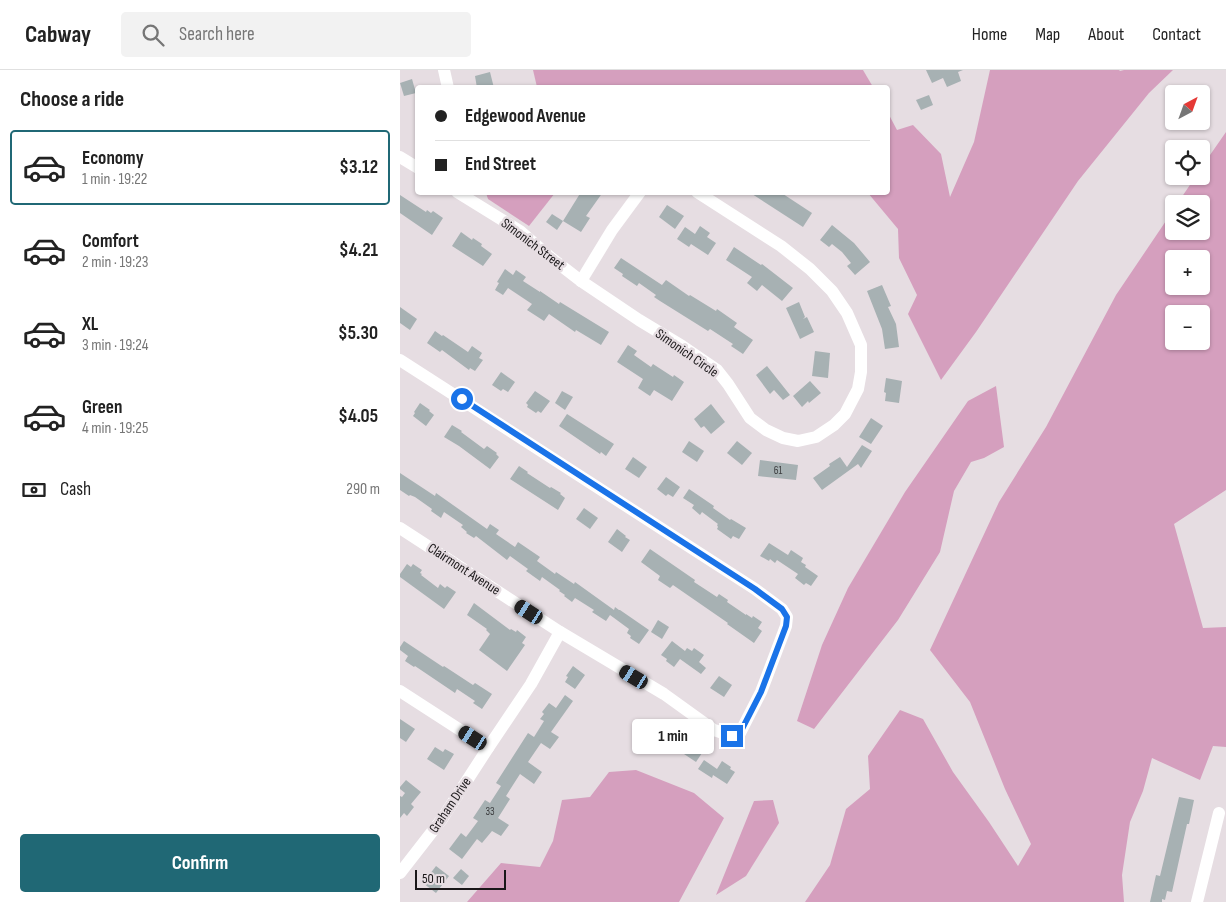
<!DOCTYPE html>
<meta charset="utf-8">
<style>
body{margin:0;font-family:"Sofia Sans Condensed",sans-serif;background:#f2f2f2;color:#222;height:100vh;display:flex;flex-direction:column;font-size:19px;white-space:nowrap}
*{box-sizing:border-box;margin:0}
p{font-size:16px;color:#767676}
.icon{flex:none;width:28px;height:28px;fill:none;stroke:currentColor;stroke-width:2;stroke-linecap:round;stroke-linejoin:round}
.map{position:relative;flex:1;overflow:hidden}
.side{display:flex;flex-direction:column;background:#fff;width:400px}
.side>*{flex:none}
.banner{position:absolute;left:15px;top:15px;width:475px;height:110px;border-radius:5px;box-shadow:0 1px 4px #0004;display:grid;align-content:center;height:110px;padding:0 20px;background:#fff}
.needle{width:32px;rotate:41deg}
.buttons{position:absolute;left:765px;top:15px;display:grid;gap:10px}
.buttons a{display:grid;place-items:center;width:45px;height:45px;border-radius:5px;background:#fff;box-shadow:0 1px 4px #0004;font-size:25px}
.scale{position:absolute;left:15px;bottom:12px;width:91px;box-sizing:border-box;padding-left:5px;border:2px solid #1a1719;border-top:0;font-size:14px;line-height:18px;white-space:nowrap;color:#1a1719;-webkit-text-stroke:4px #e6dde2;paint-order:stroke}
.end{position:absolute;width:22px;height:22px;margin:-11px;border:6px solid #1a73e8;background:#fff;box-shadow:0 0 0 2px #fff}
.from{border-radius:50%}
.bubble{position:absolute;height:35px;border-radius:5px;background:#fff;box-shadow:0 1px 4px #0004;font-size:16px;font-weight:700;line-height:35px;text-align:center}
.car{position:absolute;width:15px;height:30px;margin:-15px -8px;border-radius:6px;box-shadow:0 0 4px 1px #0007;background:linear-gradient(#222 24%,#8ab4d8 0 40%,#222 0 76%,#8ab4d8 0 86%,#222 0)}
.banner b{display:flex;align-items:center;gap:18px;height:48px;font-size:19px}
.banner b+b{border-top:1px solid #e0e0e0}
.banner i{width:12px;height:12px;background:#222}
ul{padding:0;list-style:none}
li{display:flex;align-items:center;gap:15px;height:75px;margin:0 10px 8px;padding:0 10px;border:2px solid transparent;border-radius:5px}
li div{flex:1}
li b{display:block;font-size:19px}
li em{font-style:normal;font-weight:700}
li.selected{border-color:#206875}
li>.icon{width:45px;height:45px;stroke-width:1.5}
h2{padding:0 20px;font-size:22px;line-height:60px}
.pay{display:flex;align-items:center;gap:12px;height:55px;padding:0 20px;font-size:19px}
.pay p{margin-inline-start:auto}
.button{display:flex;gap:10px;margin-top:auto;padding:10px 20px}
.button a{flex:1;height:58px;border-radius:5px;background:#206875;color:#fff;font-size:20px;font-weight:700;line-height:58px;text-align:center}
header{display:flex;align-items:center;gap:30px;box-sizing:border-box;height:70px;padding:0 25px;background:#fff;border-bottom:1px solid #e0e0e0}
header strong{font-size:24px}
nav{display:flex;gap:28px;margin-inline-start:auto;font-size:18px}
.search{width:350px;height:45px;background:#f2f2f2;display:flex;align-items:center;gap:12px;box-sizing:border-box;padding:0 18px;border-radius:5px;color:#767676;font-size:19px}
main{display:flex;flex:1;min-height:0}
.map>svg:first-child{display:block}
</style>
<header>
<strong>Cabway</strong>
<div class="search"><svg class="icon" aria-label="search" viewBox="0 0 24 24"><circle cx="10" cy="10" r="6"/><path d="M15 15l6 6"/></svg>Search here</div>
<nav><a>Home</a><a>Map</a><a>About</a><a>Contact</a></nav>
</header>
<main>
<section class="side">
<h2>Choose a ride</h2>
<ul>
<li class="selected"><svg class="icon" aria-label="car" viewBox="0 0 24 24"><path d="M5 17H2v-5l4-1 3-4h7l3 4 3 1v5h-3M9 17h6M6 11h13"/><circle cx="7" cy="17" r="2"/><circle cx="17" cy="17" r="2"/></svg><div><b>Economy</b><p>1 min · 19:22</p></div><em>$3.12</em></li>
<li><svg class="icon" aria-label="car" viewBox="0 0 24 24"><path d="M5 17H2v-5l4-1 3-4h7l3 4 3 1v5h-3M9 17h6M6 11h13"/><circle cx="7" cy="17" r="2"/><circle cx="17" cy="17" r="2"/></svg><div><b>Comfort</b><p>2 min · 19:23</p></div><em>$4.21</em></li>
<li><svg class="icon" aria-label="car" viewBox="0 0 24 24"><path d="M5 17H2v-5l4-1 3-4h7l3 4 3 1v5h-3M9 17h6M6 11h13"/><circle cx="7" cy="17" r="2"/><circle cx="17" cy="17" r="2"/></svg><div><b>XL</b><p>3 min · 19:24</p></div><em>$5.30</em></li>
<li><svg class="icon" aria-label="car" viewBox="0 0 24 24"><path d="M5 17H2v-5l4-1 3-4h7l3 4 3 1v5h-3M9 17h6M6 11h13"/><circle cx="7" cy="17" r="2"/><circle cx="17" cy="17" r="2"/></svg><div><b>Green</b><p>4 min · 19:25</p></div><em>$4.05</em></li>
</ul>
<div class="pay"><svg class="icon" aria-label="cash" viewBox="0 0 24 24"><path d="M3 7h18v10H3z"/><circle cx="12" cy="12" r="2"/></svg>Cash<p>290 m</p></div>
<div class="button"><a>Confirm</a></div>
</section>
<div class="map">
<svg width="826" height="832" viewBox="0 0 826 832">
<rect width="100%" height="100%" fill="#e6dde2"/>
<!-- green -->
<g fill="#d59fbe" fill-rule="evenodd">
<polygon points="133,0 463,0 473,17 137,17"/>
<polygon points="590,0 719,0 720,1 724,0 773,0 749,23 678,111 576,262 541,310 508,244 517,225 499,188 498,159 468,123 488,122 488,43 497,60 513,55 541,84 550,127 574,72"/>
<path d="M826,62v358l-52,34 29,104 23,-1v120l-13,-1 -13,34 -48,-22 -9,33 -13,31 -8,53 2,27h-319l25,-37 16,-56 24,-20 -2,-33 32,-46 23,9 30,53 36,50 29,44 13,-22 -26,-55 -35,-87 -40,-52 69,-148 47,-75 70,-132 58,-86v22h27v-27h-24l19,-28h5v-8zM774,189h27v27h-27zM774,244h27v27h-27z"/>
<polygon points="86,123 86,122 155,123 129,156 88,129"/>
<polygon points="596,316 604,377 584,388 571,392 554,421 540,482 498,550 414,659 397,651 422,575 448,518 505,422 568,331"/>
<polygon points="236,700 294,723 324,748 279,832 67,832 101,793 140,797 153,771 162,730 190,727 209,702"/>
<polygon points="373,730 379,753 346,806 316,825 354,731"/>
</g>
<!-- building -->
<g fill="#a7b1b3">
<polygon points="526,0 563,0 558,2 561,11 547,17 543,8 532,13"/>
<polygon points="90,2 94,18 77,18 75,6"/>
<polygon points="12,9 16,23 4,26 0,13"/>
<polygon points="529,25 533,35 521,40 516,30"/>
<polygon points="181,122 203,122 186,146 190,148 181,162 163,151"/>
<polygon points="349,122 380,122 412,143 403,157"/>
<polygon points="0,125 26,142 27,140 31,143 33,141 43,148 32,165 0,143"/>
<polygon points="267,135 284,146 275,159 259,147"/>
<polygon points="152,144 163,151 157,160 146,152"/>
<polygon points="432,155 454,173 470,192 455,205 447,196 451,193 442,182 432,174 429,177 420,170"/>
<polygon points="300,156 310,163 307,167 316,173 308,185 291,174 289,177 277,169 285,157 295,164"/>
<polygon points="61,162 72,170 73,168 82,174 81,176 92,184 83,196 52,176"/>
<polygon points="334,177 361,195 362,194 393,218 382,231 362,215 357,221 347,213 352,207 326,190"/>
<polygon points="221,188 262,215 266,210 289,226 290,225 316,241 317,239 337,253 334,257 353,270 343,284 331,276 333,274 310,259 308,261 260,231 254,227 256,225 239,213 237,216 222,206 223,204 214,198"/>
<polygon points="105,199 113,205 116,200 126,207 123,211 140,222 140,221 159,234 160,232 209,262 201,275 176,260 175,262 149,244 144,251 127,240 132,234 108,218 103,225 95,220 99,213 97,212"/>
<polygon points="482,215 491,236 488,237 496,254 499,277 485,279 482,259 467,221"/>
<polygon points="399,232 405,247 403,249 407,247 414,262 400,269 386,238"/>
<polygon points="0,237 17,249 10,260 0,253"/>
<polygon points="35,261 42,266 43,265 68,282 72,276 82,283 79,288 83,290 75,301 70,298 69,300 42,280 40,282 27,273"/>
<polygon points="228,275 237,281 234,285 251,297 253,294 273,307 274,305 284,312 272,331 254,320 250,326 238,318 243,309 217,292"/>
<polygon points="415,281 430,283 428,308 412,306"/>
<polygon points="367,296 390,325 383,330 374,320 370,324 356,305"/>
<polygon points="101,302 115,312 108,322 103,319 101,321 92,315"/>
<polygon points="486,308 502,311 499,333 485,331 486,323 484,322"/>
<polygon points="410,311 421,323 409,333 408,331 402,337 393,326"/>
<polygon points="135,321 150,331 141,343 138,341 136,343 127,337 128,335 126,333"/>
<polygon points="162,321 173,327 165,340 155,333"/>
<polygon points="20,333 30,340 29,341 34,345 26,356 13,346 15,343 14,342"/>
<polygon points="311,334 325,352 311,364 304,356 301,358 294,349"/>
<polygon points="167,344 214,374 206,386 201,382 200,384 159,356"/>
<polygon points="471,348 483,356 471,374 459,367"/>
<polygon points="52,355 62,361 61,362 84,379 87,376 97,383 96,384 99,387 90,399 59,376 44,367"/>
<polygon points="289,371 304,381 297,392 282,382"/>
<polygon points="337,371 352,383 342,395 327,383"/>
<polygon points="462,375 472,381 461,398 458,394 422,420 413,408 430,396 429,394 440,387 447,397"/>
<polygon points="233,387 247,397 239,408 225,399"/>
<polygon points="360,390 398,395 396,410 358,406"/>
<polygon points="119,396 128,402 127,403 150,418 151,417 161,423 160,424 165,428 158,440 110,409"/>
<polygon points="0,403 35,426 36,423 87,459 90,454 99,460 96,464 115,477 118,472 140,487 137,491 155,504 156,502 174,514 175,512 214,540 215,537 219,540 220,540 249,560 239,574 230,568 231,566 227,563 229,559 210,545 206,551 192,542 194,540 175,528 172,532 164,526 165,525 159,521 160,520 142,507 140,511 126,501 128,499 110,486 107,490 76,466 74,468 66,463 67,462 61,457 63,455 44,442 41,448 31,441 32,439 15,427 10,425 9,426 0,420"/>
<polygon points="266,407 280,417 273,427 268,424 266,426 257,419"/>
<polygon points="289,419 314,436 313,438 330,450 331,449 346,458 339,469 333,466 331,469 317,459 318,457 317,455 318,454 302,442 300,445 292,438 294,435 283,428"/>
<polygon points="184,438 198,448 190,459 176,449"/>
<polygon points="217,459 226,466 225,467 230,470 222,482 208,472"/>
<polygon points="369,473 388,485 391,480 403,488 401,492 406,495 405,497 418,506 411,516 406,513 404,515 395,508 398,504 377,490 375,493 370,489 369,491 360,486"/>
<polygon points="250,479 295,510 294,512 317,527 319,524 328,530 327,532 346,545 346,544 352,548 353,546 362,552 358,558 362,561 354,573 327,554 328,553 273,515 270,518 258,510 260,506 241,492"/>
<polygon points="7,494 11,497 13,494 22,500 20,503 22,504 21,505 38,518 40,514 45,518 47,516 56,522 44,539 0,507 0,504"/>
<polygon points="74,533 110,560 111,559 116,562 117,560 126,567 122,573 125,575 107,601 79,580 90,564 86,560 87,559 67,545"/>
<polygon points="258,550 269,557 262,569 251,562"/>
<polygon points="4,571 43,597 44,596 73,615 75,613 92,624 82,639 73,633 75,631 57,619 55,623 15,596 14,597 5,591 8,586 0,580 0,577"/>
<polygon points="272,571 285,581 287,578 292,581 294,578 304,585 299,592 306,598 301,604 280,589 274,597 266,591 267,589 261,585"/>
<polygon points="173,596 185,605 175,619 165,612 168,607 166,606"/>
<polygon points="319,606 332,615 324,627 310,618"/>
<polygon points="165,625 173,631 151,662 159,667 150,679 141,673 128,692 142,702 134,714 120,704 106,726 110,729 98,748 109,755 101,766 92,761 82,773 77,769 62,789 49,779 61,763 66,767 78,751 73,748 85,730 90,733 101,716 96,713 128,663 134,667 144,651 140,649 144,644 142,642 149,633 156,638"/>
<polygon points="0,649 15,659 6,672 0,668"/>
<polygon points="256,649 265,655 264,657 269,660 262,672 255,668 252,673 237,663 245,651 252,655"/>
<polygon points="289,670 304,680 296,692 281,682"/>
<polygon points="35,677 43,682 45,679 54,684 44,700 27,689"/>
<polygon points="304,690 317,699 322,691 331,697 330,699 335,702 327,714 313,705 312,708 298,699"/>
<polygon points="6,710 21,722 11,734 14,737 7,746 4,743 0,748 0,726 2,727 5,723 0,719 0,717"/>
<polygon points="779,727 794,730 789,754 787,754 772,822 767,821 765,830 762,829 762,832 750,832 756,805 760,806"/>
<polygon points="36,796 49,806 36,823 23,813"/>
<polygon points="61,799 69,806 62,815 53,808"/>
</g>
<g fill="none" stroke-linecap="round" stroke-linejoin="round">
<!-- minor -->
<g stroke="#fff" stroke-width="12">
<polyline points="44,0 48,18"/>
<polyline points="0,87 18,98"/>
<polyline points="57,122 120,161 150,187 181,211 239,250 282,276 317,300 328,314 350,348 366,360 383,368 398,371 416,367 434,355 445,344 458,319 461,302 461,275 447,243 432,221 410,199 381,176 297,122"/>
<polyline points="181,211 212,160 240,122"/>
<polyline points="0,290 355,519 382,539 387,547 386,556 361,622 340,663 332,666 314,660 264,624 160,562 0,458"/>
<polyline points="0,621 88,678"/>
<polyline points="0,803 42,749 88,678 131,614 160,562"/>
<polyline points="797,832 819,743"/>
</g>
</g>
<g fill="none" stroke-linecap="round" stroke-linejoin="round">
<!-- route -->
<polyline stroke="#1a73e8" stroke-width="6" points="62,329 355,519 382,539 387,547 386,556 361,622 340,663 332,666"/>
</g>
<g text-anchor="middle" dominant-baseline="central" stroke-width="5" stroke-linejoin="round" paint-order="stroke">
<!-- number labels -->
<g font-size="11" fill="#3d3e40">
<text x="378" y="400">61</text>
<text x="90" y="741">33</text>
</g>
<!-- street labels -->
<g font-size="14" fill="#1a1719" stroke="#e6dde2">
<text transform="translate(133 174) rotate(37)">Simonich Street</text>
<text transform="translate(287 283) rotate(35)">Simonich Circle</text>
<text transform="translate(64 499) rotate(33)">Clairmont Avenue</text>
<text transform="translate(50 735) rotate(-56)">Graham Drive</text>
</g>
</g>
</svg>
<div class="buttons">
<a><svg class="needle" viewBox="-14 -14 28 28"><path d="M0-13l5 13h-10z" fill="#e53935"/><path d="M0 13l5-13h-10z" fill="#767676"/></svg></a>
<a><svg class="icon" aria-label="locate" viewBox="0 0 24 24"><circle cx="12" cy="12" r="6"/><path d="M12 2v4M12 18v4M2 12h4M18 12h4"/></svg></a>
<a><svg class="icon" aria-label="layers" viewBox="0 0 24 24"><path d="M12 4l9 5-9 5-9-5zM3 14l9 5 9-5"/></svg></a>
<a>+</a>
<a>−</a>
</div>
<div class="scale">50 m</div>
<i class="end from" style="left:62px;top:329px"></i>
<i class="end" style="left:332px;top:666px"></i>
<div class="bubble" style="left:232px;top:649px;width:82px">1 min</div>
<i class="car" style="left:129px;top:542px;rotate:303deg"></i>
<i class="car" style="left:234px;top:607px;rotate:301deg"></i>
<i class="car" style="left:73px;top:668px;rotate:303deg"></i>
<div class="banner">
<b><i class="from"></i>Edgewood Avenue</b>
<b><i></i>End Street</b>
</div>
</div>
</main>
